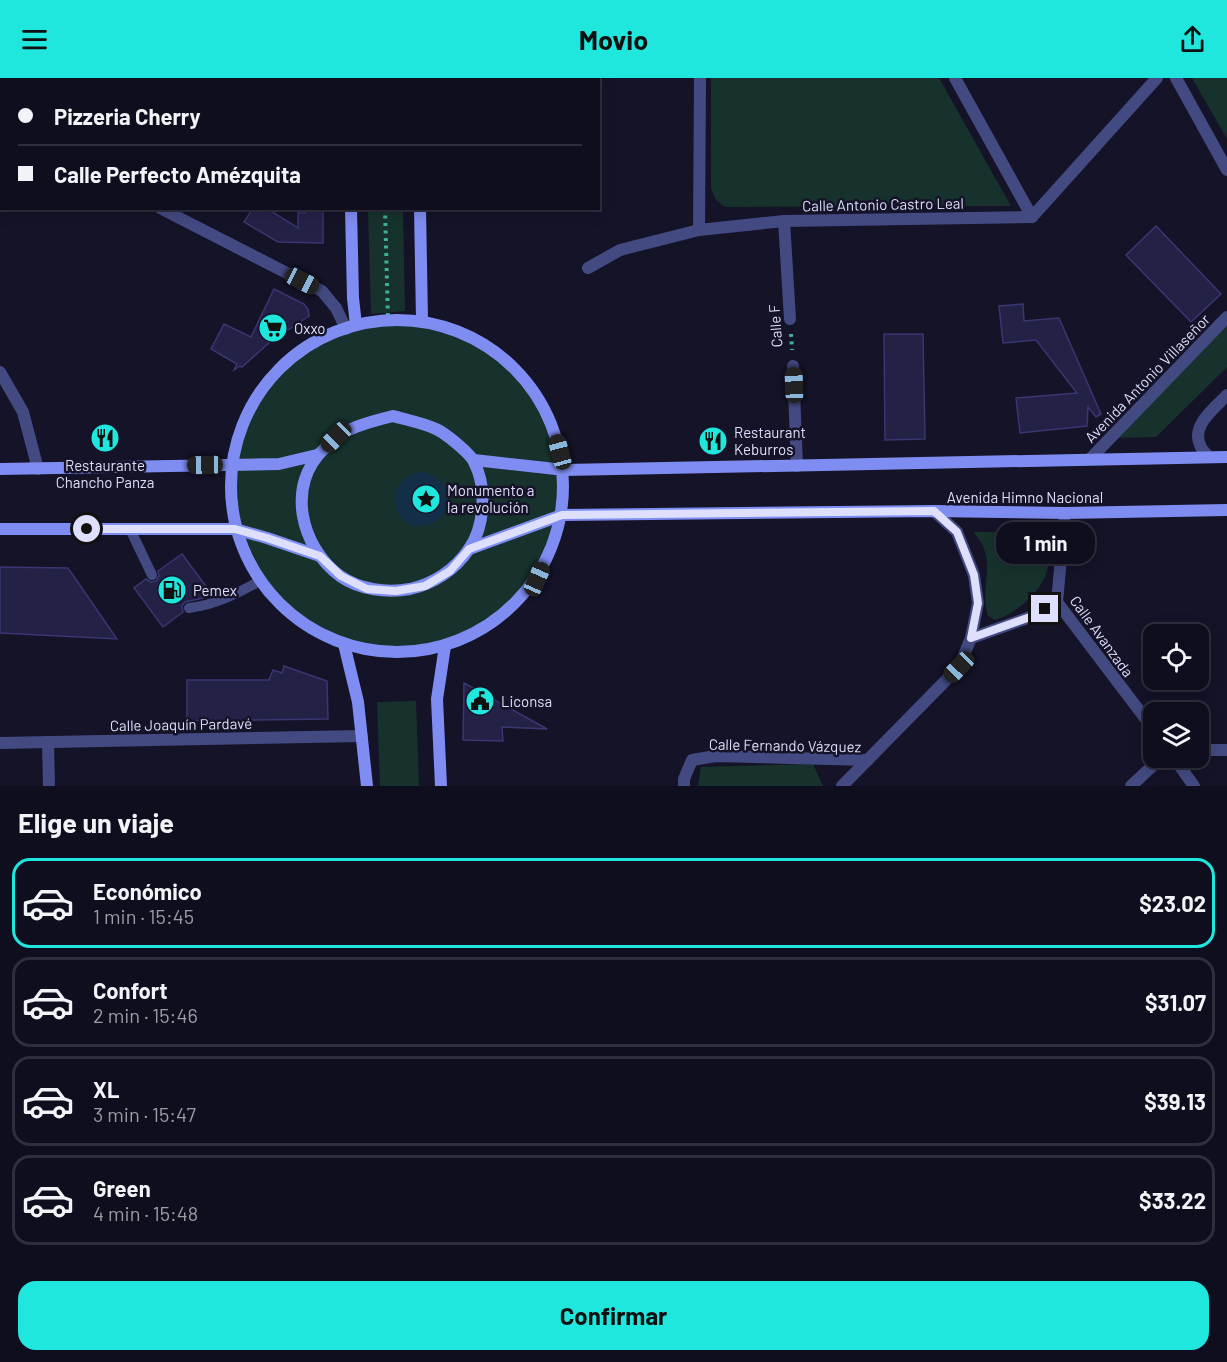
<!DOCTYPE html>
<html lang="es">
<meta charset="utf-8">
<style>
body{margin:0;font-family:Barlow,sans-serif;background:#181727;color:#f1f3f6;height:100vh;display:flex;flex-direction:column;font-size:22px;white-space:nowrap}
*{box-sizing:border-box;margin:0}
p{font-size:20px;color:#9b9ca4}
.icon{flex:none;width:33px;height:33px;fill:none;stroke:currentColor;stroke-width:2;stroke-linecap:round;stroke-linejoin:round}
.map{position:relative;height:708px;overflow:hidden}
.side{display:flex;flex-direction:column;background:#0f0e1e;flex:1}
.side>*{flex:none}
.banner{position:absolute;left:0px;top:0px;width:600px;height:132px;box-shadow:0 3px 15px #0003,0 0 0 2px #2f2e3c;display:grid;align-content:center;height:132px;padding:0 18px;background:#0f0e1e}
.buttons{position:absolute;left:1143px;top:546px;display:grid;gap:12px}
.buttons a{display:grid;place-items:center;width:66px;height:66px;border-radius:12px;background:#0f0e1e;box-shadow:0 3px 15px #0003,0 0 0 2px #2f2e3c;font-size:30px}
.end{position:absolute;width:27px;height:27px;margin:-14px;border:8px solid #dedffc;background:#111;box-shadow:0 0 0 3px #111}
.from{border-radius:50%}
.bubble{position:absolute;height:42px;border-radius:18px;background:#0f0e1e;box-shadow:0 3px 15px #0003,0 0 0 2px #2f2e3c;font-size:20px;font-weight:700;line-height:42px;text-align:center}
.car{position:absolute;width:18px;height:36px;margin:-18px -9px;border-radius:8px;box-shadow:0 0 4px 2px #0007;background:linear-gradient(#222 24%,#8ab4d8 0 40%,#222 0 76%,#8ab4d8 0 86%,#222 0)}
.banner b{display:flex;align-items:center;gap:21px;height:57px;font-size:22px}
.banner b+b{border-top:2px solid #2f2e3c}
.banner i{width:15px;height:15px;background:#f1f3f6}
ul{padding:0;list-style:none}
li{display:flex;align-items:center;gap:18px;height:90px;margin:0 12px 9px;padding:0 6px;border:3px solid #2f2e3c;border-radius:18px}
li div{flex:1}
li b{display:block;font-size:22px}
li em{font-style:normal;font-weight:700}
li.current{border-color:#1fe7de}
li>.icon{width:54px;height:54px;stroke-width:1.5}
h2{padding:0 18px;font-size:27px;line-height:72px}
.primary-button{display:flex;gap:12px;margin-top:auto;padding:12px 18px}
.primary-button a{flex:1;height:69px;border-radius:18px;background:#1fe7de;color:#111;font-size:24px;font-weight:700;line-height:69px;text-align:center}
header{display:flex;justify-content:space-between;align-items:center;height:78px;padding:0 18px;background:#1fe7de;color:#111;font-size:27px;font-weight:700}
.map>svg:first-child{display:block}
</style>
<header><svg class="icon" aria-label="menu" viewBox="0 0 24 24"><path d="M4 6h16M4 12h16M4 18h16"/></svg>Movio<svg class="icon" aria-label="share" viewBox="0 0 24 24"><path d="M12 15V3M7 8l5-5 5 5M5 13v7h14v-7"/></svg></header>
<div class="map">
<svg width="1227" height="708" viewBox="0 0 1227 708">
<rect width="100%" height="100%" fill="#141328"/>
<!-- green -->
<g fill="#17322d">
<polygon points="711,0 939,0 1011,128 725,129 716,122 711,110"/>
<polygon points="1192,0 1227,0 1227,61"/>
<polygon points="368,131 403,131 405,233 371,236"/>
<circle cx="397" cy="408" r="166"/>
<polygon points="1227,242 1227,289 1156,359 1114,360"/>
<path d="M973,454c18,0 43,-1 60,6 6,3 11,8 13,14 12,27 -28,62 -51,68l-7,-4c-10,-31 12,-55 -15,-84z"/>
<polygon points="416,623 419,708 380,708 377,624"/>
<polygon points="813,686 823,708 698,708 701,689"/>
</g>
<!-- water -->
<path fill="#132e47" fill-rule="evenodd" d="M423,394c17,5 31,19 23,38 -4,7 -10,13 -18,15 -36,10 -50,-47 -5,-53zM426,410l10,5 2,7 -3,7 -7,4 -10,-3 -4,-7 2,-8z"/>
<!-- building -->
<g fill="#242147" stroke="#393671" stroke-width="1.5">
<polygon points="253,130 266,130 298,150 298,135 305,135 305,130 323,130 323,165 278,164 244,144"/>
<polygon points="1156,148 1221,216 1191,244 1126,177"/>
<polygon points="274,211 304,226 308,231 309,238 270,264 242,289 240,288 234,292 237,286 211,271 224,246 251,259"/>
<polygon points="1023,226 1024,243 1059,240 1101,336 1096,339 1088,329 1087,348 1020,355 1016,320 1077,315 1036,262 1003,265 999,228"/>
<polygon points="884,256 923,256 925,361 885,362"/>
<polygon points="182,476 211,515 203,520 185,524 182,528 183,534 163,549 134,510 146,501 151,504 156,503 159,498 158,493"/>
<polygon points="0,489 68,490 117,561 0,555"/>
<polygon points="284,588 327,603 328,641 187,643 187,602 269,602 273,592 282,595"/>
<polygon points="464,605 547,651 502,649 503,663 463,662"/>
</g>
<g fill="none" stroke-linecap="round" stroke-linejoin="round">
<!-- path -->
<g stroke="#3eb098" stroke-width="4" stroke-dasharray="3 4.5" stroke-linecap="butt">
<polyline points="382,0 382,2"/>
<polyline points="385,130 388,243"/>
<polyline points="791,256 792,272"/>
</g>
<!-- lane -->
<g stroke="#434a82" stroke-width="10">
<polyline points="130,451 152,497"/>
<path d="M189,530c26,-3 47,-14 71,-27"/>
</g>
<!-- street -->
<g stroke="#434a82" stroke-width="12">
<polyline points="129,0 129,2"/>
<polyline points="955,0 1032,139"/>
<polyline points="1176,0 1227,92"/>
<polyline points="0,48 2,48"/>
<polyline points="160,130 322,213 336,230 346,251"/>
<polyline points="784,143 790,241"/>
<polyline points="699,152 700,0"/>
<polyline points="588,190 620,172 699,152 784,143 1032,139 1157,0"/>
<polyline points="793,288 797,388"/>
<polyline points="0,294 23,334 38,391"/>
<path d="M1209,379c-3,-3 -8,-8 -9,-12 -9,-20 15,-37 27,-50"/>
<polyline points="1090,381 1227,239"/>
<polyline points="1065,435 1057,524 1154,652"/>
<polyline points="971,560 1033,538 1057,524"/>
<polyline points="48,664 49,708"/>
<polyline points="0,665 362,658"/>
<polyline points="1198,672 1227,672"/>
<polyline points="1174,680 1194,708"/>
<polyline points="684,708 684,701 692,682 716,678 868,682"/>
<polyline points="842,708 959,589 971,560 978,525 974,497 957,454 934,433"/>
<polyline points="1131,708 1161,680"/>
</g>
<!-- secondary -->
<g stroke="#7f8df2" stroke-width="12">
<polyline points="348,0 348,2"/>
<polyline points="418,0 418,2"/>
<polyline points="351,130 353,220 356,247"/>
<polyline points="420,130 422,242"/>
<circle cx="397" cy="408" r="166"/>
<path d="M393,338c14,4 30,7 43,13 9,4 34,24 38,33 13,25 11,64 -5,87 -14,21 -36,35 -59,40 -23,4 -50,1 -70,-13 -40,-30 -54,-91 -16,-127 4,-4 8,-10 13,-13 17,-10 36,-15 56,-20z"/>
<polyline points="474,382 565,392 1227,379"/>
<polyline points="0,391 279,386 317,377"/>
<polyline points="0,451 235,451 267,460 320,478"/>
<polyline points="469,471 562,437 934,433 1065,435 1227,432"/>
<polyline points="344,566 358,624 367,708"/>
<polyline points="441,708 437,621 445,568"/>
</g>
</g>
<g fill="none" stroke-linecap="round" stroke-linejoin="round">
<!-- route -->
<polyline stroke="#dedffc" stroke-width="8" points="87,451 235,451 267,460 320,478 341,498 367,511 396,513 425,508 450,493 469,471 562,437 934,433 957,454 974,497 978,525 971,560 1033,538 1045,531"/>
</g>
<!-- icons -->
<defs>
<g id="supermarket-disc" transform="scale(1.5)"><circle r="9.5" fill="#1fe7de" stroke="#141328"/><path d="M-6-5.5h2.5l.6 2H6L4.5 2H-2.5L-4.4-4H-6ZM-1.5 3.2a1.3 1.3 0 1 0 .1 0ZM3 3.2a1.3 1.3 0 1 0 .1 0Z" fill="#111"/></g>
<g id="restaurant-disc" transform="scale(1.5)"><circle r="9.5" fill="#1fe7de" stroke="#141328"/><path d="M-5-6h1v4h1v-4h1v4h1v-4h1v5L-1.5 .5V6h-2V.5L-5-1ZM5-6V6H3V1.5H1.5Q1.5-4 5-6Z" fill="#111"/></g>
<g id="sight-disc" transform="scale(1.5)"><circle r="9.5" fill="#1fe7de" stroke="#141328"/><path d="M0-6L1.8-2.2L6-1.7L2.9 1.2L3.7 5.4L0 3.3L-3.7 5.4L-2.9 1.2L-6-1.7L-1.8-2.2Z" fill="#111"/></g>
<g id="fuel-disc" transform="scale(1.5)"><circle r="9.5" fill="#1fe7de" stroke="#141328"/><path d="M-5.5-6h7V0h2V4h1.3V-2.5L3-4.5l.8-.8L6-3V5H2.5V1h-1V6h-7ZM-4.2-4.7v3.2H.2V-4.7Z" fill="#111"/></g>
<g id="civic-disc" transform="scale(1.5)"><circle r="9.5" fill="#1fe7de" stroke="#141328"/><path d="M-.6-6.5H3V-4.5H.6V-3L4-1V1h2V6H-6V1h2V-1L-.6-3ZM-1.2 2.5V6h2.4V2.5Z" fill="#111"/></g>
</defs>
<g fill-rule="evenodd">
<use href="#supermarket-disc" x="273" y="250"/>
<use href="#restaurant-disc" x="105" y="360"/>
<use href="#restaurant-disc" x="713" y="363"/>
<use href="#sight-disc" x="426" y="421"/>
<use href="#fuel-disc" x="172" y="512"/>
<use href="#civic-disc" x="480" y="623"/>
</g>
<g text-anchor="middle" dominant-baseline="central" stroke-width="5" stroke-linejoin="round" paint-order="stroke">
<!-- street labels -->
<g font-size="15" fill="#dedffc" stroke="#141328">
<text transform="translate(883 126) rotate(-1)">Calle Antonio Castro Leal</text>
<text transform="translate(775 248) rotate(-94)">Calle F</text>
<text transform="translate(1147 300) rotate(-46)">Avenida Antonio Villaseñor</text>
<text x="1025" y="419">Avenida Himno Nacional</text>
<text transform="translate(1102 558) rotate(54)">Calle Avanzada</text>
<text transform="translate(181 646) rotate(-1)">Calle Joaquín Pardavé</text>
<text transform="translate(785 667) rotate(1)">Calle Fernando Vázquez</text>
</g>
<!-- poi labels -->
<g font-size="15" fill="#dedffc" stroke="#141328" text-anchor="start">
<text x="294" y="250">Oxxo</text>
<text x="734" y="354">Restaurant<tspan x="734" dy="17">Keburros</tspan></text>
<text x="105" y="387" text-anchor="middle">Restaurante<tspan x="105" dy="17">Chancho Panza</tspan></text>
<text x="447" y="412">Monumento a<tspan x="447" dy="17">la revolución</tspan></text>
<text x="193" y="512">Pemex</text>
<text x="501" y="623">Liconsa</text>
</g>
</g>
</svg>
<div class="buttons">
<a><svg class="icon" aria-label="locate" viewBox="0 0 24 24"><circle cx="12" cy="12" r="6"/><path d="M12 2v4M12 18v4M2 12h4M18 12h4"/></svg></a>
<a><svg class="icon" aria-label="layers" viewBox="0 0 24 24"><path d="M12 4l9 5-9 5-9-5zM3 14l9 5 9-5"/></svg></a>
</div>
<i class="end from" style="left:87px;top:451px"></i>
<i class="end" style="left:1045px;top:531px"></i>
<div class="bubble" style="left:996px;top:444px;width:99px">1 min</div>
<i class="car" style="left:302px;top:203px;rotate:117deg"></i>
<i class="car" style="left:794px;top:307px;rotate:358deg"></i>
<i class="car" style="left:336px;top:359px;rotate:225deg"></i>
<i class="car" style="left:560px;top:374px;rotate:345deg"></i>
<i class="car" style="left:205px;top:387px;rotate:269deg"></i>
<i class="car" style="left:537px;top:501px;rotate:24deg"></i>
<i class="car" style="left:959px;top:589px;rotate:224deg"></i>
<div class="banner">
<b><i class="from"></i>Pizzeria Cherry</b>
<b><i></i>Calle Perfecto Amézquita</b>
</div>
</div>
<section class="side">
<h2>Elige un viaje</h2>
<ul>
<li class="current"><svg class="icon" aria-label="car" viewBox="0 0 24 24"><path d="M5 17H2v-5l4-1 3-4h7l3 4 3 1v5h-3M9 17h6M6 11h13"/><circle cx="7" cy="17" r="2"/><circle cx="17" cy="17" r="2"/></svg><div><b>Económico</b><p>1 min · 15:45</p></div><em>$23.02</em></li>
<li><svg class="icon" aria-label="car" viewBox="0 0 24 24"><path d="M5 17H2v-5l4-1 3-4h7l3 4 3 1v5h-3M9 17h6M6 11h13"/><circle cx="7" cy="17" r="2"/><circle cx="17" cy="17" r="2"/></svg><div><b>Confort</b><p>2 min · 15:46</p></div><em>$31.07</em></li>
<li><svg class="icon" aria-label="car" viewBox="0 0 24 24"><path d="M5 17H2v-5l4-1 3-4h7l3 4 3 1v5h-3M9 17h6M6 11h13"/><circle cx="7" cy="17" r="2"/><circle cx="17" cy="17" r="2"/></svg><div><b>XL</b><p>3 min · 15:47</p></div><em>$39.13</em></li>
<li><svg class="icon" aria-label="car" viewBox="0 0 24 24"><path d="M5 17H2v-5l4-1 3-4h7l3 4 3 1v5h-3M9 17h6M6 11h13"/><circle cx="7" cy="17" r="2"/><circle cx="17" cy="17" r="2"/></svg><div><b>Green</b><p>4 min · 15:48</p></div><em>$33.22</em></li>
</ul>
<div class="primary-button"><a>Confirmar</a></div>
</section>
